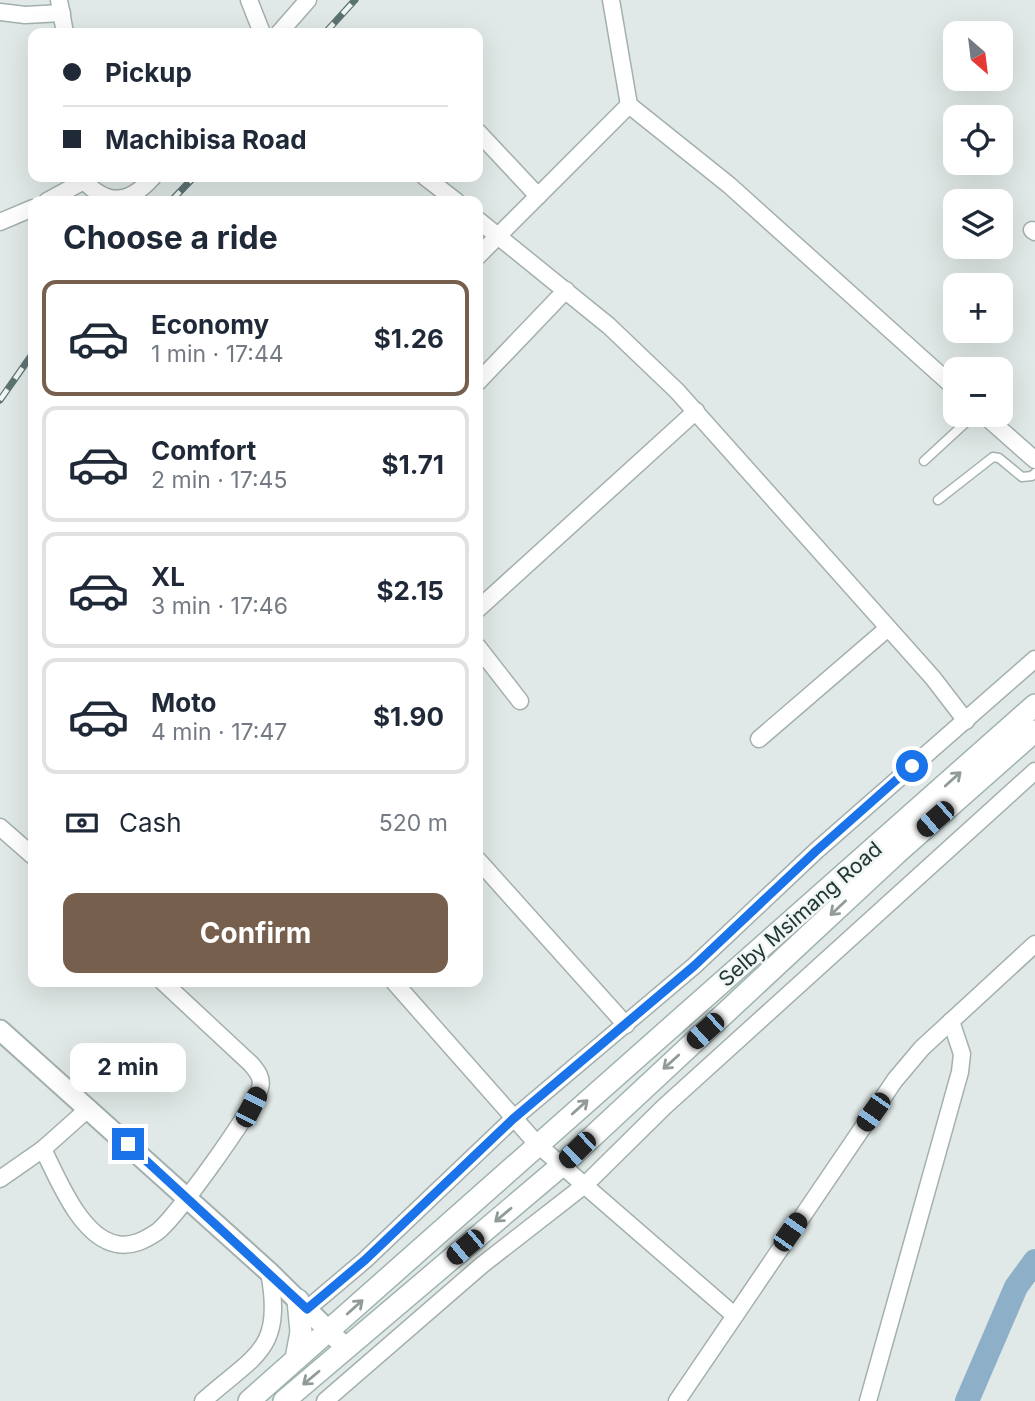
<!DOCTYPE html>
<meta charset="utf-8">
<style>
body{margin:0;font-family:Inter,sans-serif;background:#f6f6f7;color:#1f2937;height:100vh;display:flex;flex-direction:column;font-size:26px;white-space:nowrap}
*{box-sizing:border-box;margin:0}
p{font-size:23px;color:#747a83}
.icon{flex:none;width:38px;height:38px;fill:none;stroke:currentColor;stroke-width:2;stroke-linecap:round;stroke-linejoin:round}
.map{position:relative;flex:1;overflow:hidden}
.side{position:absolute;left:28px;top:196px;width:455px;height:791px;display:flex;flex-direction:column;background:#fff;border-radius:14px;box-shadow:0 7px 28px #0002}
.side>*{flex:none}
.banner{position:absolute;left:28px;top:28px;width:455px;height:154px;border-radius:14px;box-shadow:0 7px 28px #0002;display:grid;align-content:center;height:154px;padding:0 35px;background:#fff}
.needle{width:46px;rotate:152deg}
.tools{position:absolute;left:943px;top:21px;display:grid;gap:14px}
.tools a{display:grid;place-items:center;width:70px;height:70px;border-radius:14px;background:#fff;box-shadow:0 7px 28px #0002;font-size:35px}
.end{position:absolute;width:32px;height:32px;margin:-16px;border:9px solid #1a73e8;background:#fff;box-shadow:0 0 0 4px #fff}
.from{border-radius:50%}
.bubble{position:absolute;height:49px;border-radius:14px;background:#fff;box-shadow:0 7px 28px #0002;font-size:23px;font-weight:700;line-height:49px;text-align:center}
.car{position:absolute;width:21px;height:42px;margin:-21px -10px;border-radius:9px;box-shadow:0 0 5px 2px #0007;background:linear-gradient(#222 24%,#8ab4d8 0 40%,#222 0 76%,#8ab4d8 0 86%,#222 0)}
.banner b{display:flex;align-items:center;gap:24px;height:66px;font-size:26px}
.banner b+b{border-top:2px solid #e0e1e3}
.banner i{width:18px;height:18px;background:#1f2937}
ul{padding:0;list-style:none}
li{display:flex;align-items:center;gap:21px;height:116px;margin:0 14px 10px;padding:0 21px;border:4px solid #e0e1e3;border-radius:14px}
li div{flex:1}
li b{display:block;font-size:26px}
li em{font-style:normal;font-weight:700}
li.on{border-color:#765f4c}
li>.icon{width:63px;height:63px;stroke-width:1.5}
h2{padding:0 35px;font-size:32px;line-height:84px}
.pay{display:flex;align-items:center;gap:18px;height:77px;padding:0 35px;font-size:26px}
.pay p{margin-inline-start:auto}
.action{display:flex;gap:14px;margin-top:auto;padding:14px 35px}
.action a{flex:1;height:80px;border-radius:14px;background:#765f4c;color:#fff;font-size:28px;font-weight:700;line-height:80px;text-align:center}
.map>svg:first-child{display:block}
</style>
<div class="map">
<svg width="1035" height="1401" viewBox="0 0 1035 1401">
<rect width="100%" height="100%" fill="#e0e9e7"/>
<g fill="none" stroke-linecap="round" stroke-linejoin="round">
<!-- river -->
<polyline stroke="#8db0c8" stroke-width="24" points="967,1401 1016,1287 1035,1261"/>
<!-- service casing -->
<g stroke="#a3b0ae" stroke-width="11">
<g id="service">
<polyline points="924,461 974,415"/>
<polyline points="938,500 993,457 999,458 1022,477 1032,476 1035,473"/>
</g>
</g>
<!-- minor casing -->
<g stroke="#a3b0ae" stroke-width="19">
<g id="minor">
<polyline points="59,0 65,33"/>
<polyline points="249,0 262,33"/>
<polyline points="611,0 629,105 729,185 956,389"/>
<polyline points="0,12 25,15 62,13"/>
<polyline points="279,33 308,0"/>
<polyline points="478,132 538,196"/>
<polyline points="425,177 456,201"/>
<path d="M84,181c25,26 46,22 69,-4"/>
<polyline points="47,201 84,181 84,177"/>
<polyline points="478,220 609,326 677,391 933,678 966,721"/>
<polyline points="0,222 33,208"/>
<polyline points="1032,230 1035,232"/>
<polyline points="478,256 629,105"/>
<polyline points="478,382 566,290"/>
<polyline points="984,415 1035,460"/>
<polyline points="478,609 696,411"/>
<polyline points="478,647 520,701"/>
<polyline points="759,739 888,628"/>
<polyline points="0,827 33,856"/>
<polyline points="478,860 626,1025"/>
<polyline points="394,982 537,1144 734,1315"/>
<path d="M43,1149c15,30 38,89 74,95 15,3 28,-4 40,-12 18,-13 98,-124 103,-144 3,-10 -3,-17 -9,-24l-88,-82"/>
<polyline points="0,1179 43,1149 89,1108"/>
<polyline points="307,1309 365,1260 513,1119 694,966 816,851 1035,659"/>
<path d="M203,1401c53,-47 81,-51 66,-129"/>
<polyline points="325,1401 482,1265 586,1184 664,1107 1035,771"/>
<polyline points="677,1401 895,1080 922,1048 1035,944"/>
<polyline points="868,1401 960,1072 962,1054 951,1021"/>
</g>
</g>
<!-- tertiary casing -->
<g stroke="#a3b0ae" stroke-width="23">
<polyline id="tertiary" points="0,1030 269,1272 346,1348"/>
</g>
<!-- secondary casing -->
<g stroke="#a0b3b1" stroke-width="24">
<g id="secondary">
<polyline points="296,1359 301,1332 298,1300"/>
<polyline points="249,1401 1035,705"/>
<polyline points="284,1401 562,1165 897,853 1035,731"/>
</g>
</g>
<!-- service -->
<use href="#service" stroke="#fff" stroke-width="8"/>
<!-- minor -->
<use href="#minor" stroke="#fff" stroke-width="16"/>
<!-- tertiary -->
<use href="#tertiary" stroke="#fff" stroke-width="19"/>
<!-- secondary -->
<use href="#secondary" stroke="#fff" stroke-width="21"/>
<!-- rail casing -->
<g stroke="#5d7372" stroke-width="7">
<g id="rail">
<polyline points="325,33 355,0"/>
<polyline points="171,201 194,177"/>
<polyline points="0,400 33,353"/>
</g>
</g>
<!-- rail -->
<use href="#rail" stroke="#eff6f4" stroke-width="4.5" stroke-dasharray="13" stroke-linecap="butt"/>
</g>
<!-- one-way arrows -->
<defs><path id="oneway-shaft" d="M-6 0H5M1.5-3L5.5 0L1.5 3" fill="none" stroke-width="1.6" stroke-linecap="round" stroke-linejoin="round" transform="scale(1.75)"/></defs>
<g stroke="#909b9a">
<use href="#oneway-shaft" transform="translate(953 779) rotate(-42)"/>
<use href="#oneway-shaft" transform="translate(838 908) rotate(137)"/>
<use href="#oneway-shaft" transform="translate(671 1062) rotate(138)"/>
<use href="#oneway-shaft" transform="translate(580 1107) rotate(-42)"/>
<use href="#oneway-shaft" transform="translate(503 1215) rotate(140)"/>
<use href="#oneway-shaft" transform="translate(355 1307) rotate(-42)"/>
<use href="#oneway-shaft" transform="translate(311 1378) rotate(140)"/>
</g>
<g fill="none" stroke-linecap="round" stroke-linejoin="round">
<!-- route -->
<polyline stroke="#1a73e8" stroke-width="9" points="128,1144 307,1309 365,1260 513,1119 694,966 816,851 912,766"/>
</g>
<g text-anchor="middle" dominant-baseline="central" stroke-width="5" stroke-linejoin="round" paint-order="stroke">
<!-- street labels -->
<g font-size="21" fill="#223736" stroke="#eff6f4">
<text transform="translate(800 914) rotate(-41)">Selby Msimang Road</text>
</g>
</g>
</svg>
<div class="tools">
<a><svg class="needle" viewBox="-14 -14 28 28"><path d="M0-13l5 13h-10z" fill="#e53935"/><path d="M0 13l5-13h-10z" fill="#747a83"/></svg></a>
<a><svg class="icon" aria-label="locate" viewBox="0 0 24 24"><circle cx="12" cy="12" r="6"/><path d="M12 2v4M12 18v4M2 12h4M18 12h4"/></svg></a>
<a><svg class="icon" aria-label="layers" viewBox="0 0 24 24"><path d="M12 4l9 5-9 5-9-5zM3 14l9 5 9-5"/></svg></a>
<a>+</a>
<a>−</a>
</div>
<i class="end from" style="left:912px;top:766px"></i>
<i class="end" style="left:128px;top:1144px"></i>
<div class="bubble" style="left:70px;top:1043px;width:116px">2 min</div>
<i class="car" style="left:935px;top:819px;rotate:229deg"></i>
<i class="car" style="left:705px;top:1031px;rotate:228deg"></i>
<i class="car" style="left:251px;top:1107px;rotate:27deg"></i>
<i class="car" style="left:873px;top:1112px;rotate:215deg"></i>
<i class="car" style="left:577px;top:1150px;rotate:226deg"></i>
<i class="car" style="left:790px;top:1232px;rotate:35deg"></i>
<i class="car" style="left:465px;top:1247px;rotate:230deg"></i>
<div class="banner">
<b><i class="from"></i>Pickup</b>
<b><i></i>Machibisa Road</b>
</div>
<section class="side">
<h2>Choose a ride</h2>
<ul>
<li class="on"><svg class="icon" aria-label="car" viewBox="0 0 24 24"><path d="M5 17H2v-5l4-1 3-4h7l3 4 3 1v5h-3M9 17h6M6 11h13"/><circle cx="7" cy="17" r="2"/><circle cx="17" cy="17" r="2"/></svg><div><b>Economy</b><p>1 min · 17:44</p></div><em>$1.26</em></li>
<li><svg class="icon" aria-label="car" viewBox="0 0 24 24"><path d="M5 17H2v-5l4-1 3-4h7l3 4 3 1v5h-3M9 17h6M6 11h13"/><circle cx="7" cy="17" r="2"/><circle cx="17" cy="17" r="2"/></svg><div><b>Comfort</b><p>2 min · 17:45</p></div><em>$1.71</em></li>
<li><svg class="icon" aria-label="car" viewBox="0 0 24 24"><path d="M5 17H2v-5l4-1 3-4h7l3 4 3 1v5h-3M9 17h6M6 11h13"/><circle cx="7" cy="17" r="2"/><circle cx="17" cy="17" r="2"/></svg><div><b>XL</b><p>3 min · 17:46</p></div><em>$2.15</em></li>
<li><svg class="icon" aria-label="car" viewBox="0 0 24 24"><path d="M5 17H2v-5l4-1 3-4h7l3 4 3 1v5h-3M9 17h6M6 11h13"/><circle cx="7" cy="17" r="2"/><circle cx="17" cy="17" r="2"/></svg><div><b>Moto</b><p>4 min · 17:47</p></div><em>$1.90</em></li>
</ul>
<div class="pay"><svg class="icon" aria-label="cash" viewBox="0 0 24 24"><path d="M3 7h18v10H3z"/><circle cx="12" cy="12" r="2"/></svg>Cash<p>520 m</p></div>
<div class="action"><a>Confirm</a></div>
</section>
</div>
